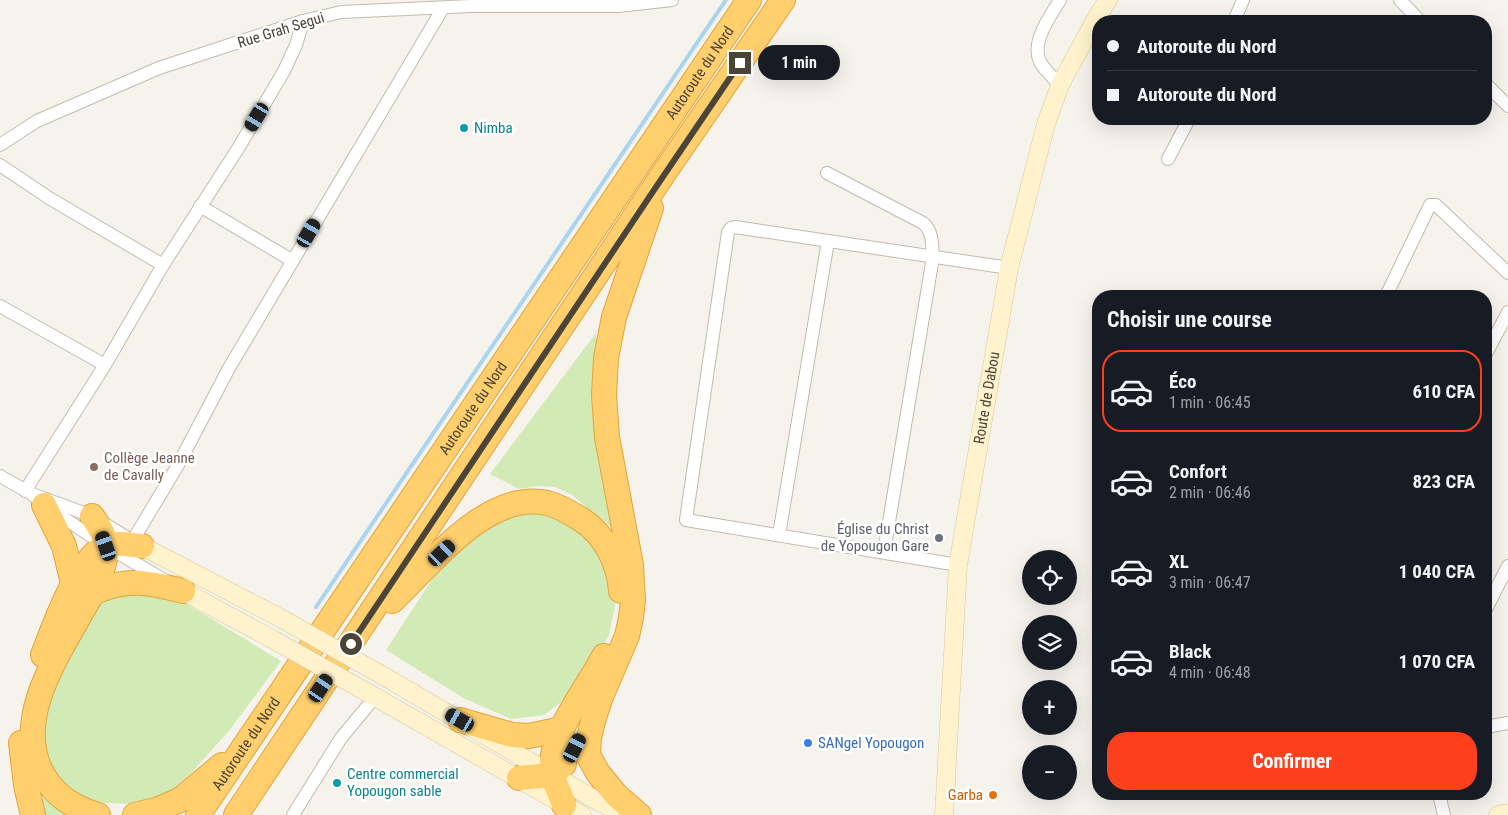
<!DOCTYPE html>
<html lang="fr">
<meta charset="utf-8">
<style>
body{margin:0;font-family:"Roboto Condensed",sans-serif;background:#242831;color:#f1f3f6;height:100vh;display:flex;flex-direction:column;font-size:19px;white-space:nowrap}
*{box-sizing:border-box;margin:0}
p{font-size:16px;color:#9ea1a6}
.icon{flex:none;width:28px;height:28px;fill:none;stroke:currentColor;stroke-width:2;stroke-linecap:round;stroke-linejoin:round}
.map{position:relative;flex:1;overflow:hidden}
.details{position:absolute;left:1092px;top:290px;width:400px;height:510px;display:flex;flex-direction:column;background:#171b24;border-radius:20px;box-shadow:0 5px 20px #0002}
.details>*{flex:none}
.guide{position:absolute;left:1092px;top:15px;width:400px;height:110px;border-radius:20px;box-shadow:0 5px 20px #0002;display:grid;align-content:center;height:110px;padding:0 15px;background:#171b24}
.fabs{position:absolute;left:1022px;top:550px;display:grid;gap:10px}
.fabs a{display:grid;place-items:center;width:55px;height:55px;border-radius:50%;background:#171b24;box-shadow:0 5px 20px #0002;font-size:25px}
.end{position:absolute;width:22px;height:22px;margin:-11px;border:6px solid #4b4439;background:#fff;box-shadow:0 0 0 2px #fff}
.from{border-radius:50%}
.bubble{position:absolute;height:35px;border-radius:18px;background:#171b24;box-shadow:0 5px 20px #0002;font-size:16px;font-weight:700;line-height:35px;text-align:center}
.car{position:absolute;width:15px;height:30px;margin:-15px -8px;border-radius:6px;box-shadow:0 0 4px 1px #0007;background:linear-gradient(#222 24%,#8ab4d8 0 40%,#222 0 76%,#8ab4d8 0 86%,#222 0)}
.guide b{display:flex;align-items:center;gap:18px;height:48px;font-size:19px}
.guide b+b{border-top:1px solid #363941}
.guide i{width:12px;height:12px;background:#f1f3f6}
ul{padding:0;list-style:none}
li{display:flex;align-items:center;gap:15px;height:82px;margin:0 10px 8px;padding:0 5px;border:2px solid transparent;border-radius:20px}
li div{flex:1}
li b{display:block;font-size:19px}
li em{font-style:normal;font-weight:700}
li.on{border-color:#fc3f1d}
li>.icon{width:45px;height:45px;stroke-width:1.5}
h2{padding:0 15px;font-size:22px;line-height:60px}
.primary-button{display:flex;gap:10px;margin-top:auto;padding:10px 15px}
.primary-button a{flex:1;height:58px;border-radius:20px;background:#fc3f1d;color:#fff;font-size:20px;font-weight:700;line-height:58px;text-align:center}
.map>svg:first-child{display:block}
</style>
<div class="map">
<svg width="1508" height="815" viewBox="0 0 1508 815">
<rect width="100%" height="100%" fill="#f6f3ec"/>
<!-- green -->
<g fill="#d2eab5">
<polygon points="596,333 599,404 618,533 572,495 555,487 537,486 519,489 490,474"/>
<polygon points="530,507 587,528 615,582 615,606 609,635 587,673 569,696 544,715 511,719 465,699 386,650 448,555 474,530"/>
<polygon points="127,588 177,598 281,661 228,732 192,772 166,795 136,804 103,803 76,795 54,773 42,747 46,690 102,596"/>
<polygon points="40,796 68,815 44,815"/>
</g>
<g fill="none" stroke-linecap="round" stroke-linejoin="round">
<!-- stream -->
<polyline stroke="#a9d4f2" stroke-width="4" points="316,607 726,0"/>
<!-- street casing -->
<g stroke="#c2bbae" stroke-width="14">
<g id="street">
<path d="M1060,0c-10,17 -32,45 -18,65 5,7 12,14 18,20"/>
<polyline points="1400,0 1420,21"/>
<polyline points="1234,21 1243,0"/>
<polyline points="1486,84 1508,106"/>
<polyline points="0,145 37,121 159,68 303,21 341,12 471,6 618,6 672,0"/>
<polyline points="1168,159 1189,119"/>
<polyline points="0,165 49,198 163,265"/>
<path d="M827,173l96,50c10,8 9,22 10,34l-49,295"/>
<polyline points="200,206 293,261"/>
<polyline points="1386,296 1430,205 1436,205 1508,273"/>
<polyline points="0,306 105,365"/>
<polyline points="1486,354 1508,312"/>
<polyline points="0,476 32,494 92,516 131,540"/>
<polyline points="25,491 105,365 163,265 239,147 284,71 296,45 303,21"/>
<polyline points="32,494 44,505 106,546 166,581"/>
<polyline points="779,535 828,241"/>
<polyline points="133,540 178,465 229,368 443,8"/>
<polyline points="958,565 686,520 728,232 731,228 735,227 1009,268"/>
<polyline points="1486,609 1508,566"/>
<polyline points="1486,727 1508,723"/>
<polyline points="1439,794 1444,815"/>
<polyline points="293,815 341,738 375,697"/>
</g>
</g>
<!-- secondary casing -->
<g stroke="#d6c79b" stroke-width="19">
<g id="secondary">
<polyline points="142,546 284,620"/>
<polyline points="183,591 272,639"/>
<polyline points="380,674 599,802 626,815"/>
<polyline points="370,694 582,815"/>
<path id="s1" d="M944,815l14,-250 51,-297 37,-144 14,-39 38,-70 10,-15"/>
<polyline points="1498,815 1508,813"/>
</g>
</g>
<!-- highway casing -->
<g stroke="#e0a43c" stroke-width="26">
<g id="highway">
<polyline points="44,505 64,546 73,583"/>
<path d="M92,516c5,8 14,19 14,30 1,22 -14,49 -25,67 -25,45 -65,104 -41,156 11,24 33,39 58,46"/>
<path d="M94,592c35,-14 53,-10 89,-1"/>
<path d="M392,601c39,-36 94,-111 155,-98 12,3 24,10 35,17 23,15 37,43 39,71"/>
<path d="M43,655c10,-26 36,-101 65,-110 11,-3 23,0 34,1"/>
<polyline points="460,720 512,735 529,736 562,729"/>
<polyline points="21,743 26,785 33,815"/>
<polyline points="519,778 552,775 564,764"/>
<path d="M564,805c-3,-10 -9,-19 -11,-29 -9,-36 36,-89 51,-120"/>
<polyline points="135,815 159,809 180,800 222,765"/>
<path id="s2" d="M198,815l551,-815"/>
<polyline points="236,815 664,173 783,0"/>
<polyline points="639,815 616,795 598,773 588,755 589,738 593,721 600,699 627,636 631,618 633,600 631,565 607,437 604,395 606,358 614,317 651,208"/>
</g>
</g>
<!-- street -->
<use href="#street" stroke="#fff" stroke-width="12"/>
<!-- secondary -->
<use href="#secondary" stroke="#fff3cd" stroke-width="18"/>
<!-- highway -->
<use href="#highway" stroke="#ffcf6e" stroke-width="24"/>
<!-- secondary-bridge casing -->
<g stroke="#d6c79b" stroke-width="19" stroke-linecap="butt">
<g id="secondary-bridge">
<polyline points="284,620 380,674"/>
<polyline points="272,639 370,694"/>
</g>
</g>
<!-- secondary-bridge -->
<use href="#secondary-bridge" stroke="#fff3cd" stroke-width="18"/>
</g>
<g fill="none" stroke-linecap="round" stroke-linejoin="round">
<!-- route -->
<polyline stroke="#4b4439" stroke-width="6" points="351,644 654,190 740,63"/>
</g>
<!-- markers -->
<g fill="#0f9aa8" stroke="#fff" stroke-width="2">
<circle cx="464" cy="128" r="5"/>
<circle cx="337" cy="783" r="5"/>
</g>
<circle fill="#8d6e63" stroke="#fff" stroke-width="2" cx="94" cy="467" r="5"/>
<circle fill="#6b7280" stroke="#fff" stroke-width="2" cx="939" cy="538" r="5"/>
<circle fill="#3f7fe0" stroke="#fff" stroke-width="2" cx="808" cy="743" r="5"/>
<circle fill="#e8710a" stroke="#fff" stroke-width="2" cx="993" cy="795" r="5"/>
<g text-anchor="middle" dominant-baseline="central" stroke-width="5" stroke-linejoin="round" paint-order="stroke">
<!-- street labels -->
<g font-size="15" fill="#4b4439" stroke="#fff">
<text transform="translate(281 30) rotate(-17)">Rue Grah Segui</text>
<text stroke="none"><textPath href="#s2" startOffset="896">Autoroute du Nord</textPath></text>
<text stroke="none"><textPath href="#s1" startOffset="420">Route de Dabou</textPath></text>
<text stroke="none"><textPath href="#s2" startOffset="491">Autoroute du Nord</textPath></text>
<text stroke="none"><textPath href="#s2" startOffset="86">Autoroute du Nord</textPath></text>
</g>
<!-- culture labels -->
<g font-size="15" fill="#0d838f" stroke="#fff" text-anchor="start">
<text x="474" y="128">Nimba</text>
<text x="347" y="774">Centre commercial<tspan x="347" dy="17">Yopougon sable</tspan></text>
</g>
<!-- education labels -->
<g font-size="15" fill="#785e54" stroke="#fff" text-anchor="start">
<text x="104" y="458">Collège Jeanne<tspan x="104" dy="17">de Cavally</tspan></text>
</g>
<!-- worship labels -->
<g font-size="15" fill="#5b616d" stroke="#fff" text-anchor="end">
<text x="929" y="529">Église du Christ<tspan x="929" dy="17">de Yopougon Gare</tspan></text>
</g>
<!-- shop labels -->
<g font-size="15" fill="#366cbe" stroke="#fff" text-anchor="start">
<text x="818" y="743">SANgel Yopougon</text>
</g>
<!-- food labels -->
<g font-size="15" fill="#c56008" stroke="#fff" text-anchor="end">
<text x="983" y="795">Garba</text>
</g>
</g>
</svg>
<div class="fabs">
<a><svg class="icon" aria-label="locate" viewBox="0 0 24 24"><circle cx="12" cy="12" r="6"/><path d="M12 2v4M12 18v4M2 12h4M18 12h4"/></svg></a>
<a><svg class="icon" aria-label="layers" viewBox="0 0 24 24"><path d="M12 4l9 5-9 5-9-5zM3 14l9 5 9-5"/></svg></a>
<a>+</a>
<a>−</a>
</div>
<i class="end from" style="left:351px;top:644px"></i>
<i class="end" style="left:740px;top:63px"></i>
<div class="bubble" style="left:758px;top:45px;width:82px">1 min</div>
<i class="car" style="left:257px;top:117px;rotate:211deg"></i>
<i class="car" style="left:309px;top:233px;rotate:30deg"></i>
<i class="car" style="left:106px;top:546px;rotate:341deg"></i>
<i class="car" style="left:442px;top:553px;rotate:47deg"></i>
<i class="car" style="left:321px;top:688px;rotate:34deg"></i>
<i class="car" style="left:460px;top:720px;rotate:300deg"></i>
<i class="car" style="left:575px;top:748px;rotate:27deg"></i>
<div class="guide">
<b><i class="from"></i>Autoroute du Nord</b>
<b><i></i>Autoroute du Nord</b>
</div>
<section class="details">
<h2>Choisir une course</h2>
<ul>
<li class="on"><svg class="icon" aria-label="car" viewBox="0 0 24 24"><path d="M5 17H2v-5l4-1 3-4h7l3 4 3 1v5h-3M9 17h6M6 11h13"/><circle cx="7" cy="17" r="2"/><circle cx="17" cy="17" r="2"/></svg><div><b>Éco</b><p>1 min · 06:45</p></div><em>610 CFA</em></li>
<li><svg class="icon" aria-label="car" viewBox="0 0 24 24"><path d="M5 17H2v-5l4-1 3-4h7l3 4 3 1v5h-3M9 17h6M6 11h13"/><circle cx="7" cy="17" r="2"/><circle cx="17" cy="17" r="2"/></svg><div><b>Confort</b><p>2 min · 06:46</p></div><em>823 CFA</em></li>
<li><svg class="icon" aria-label="car" viewBox="0 0 24 24"><path d="M5 17H2v-5l4-1 3-4h7l3 4 3 1v5h-3M9 17h6M6 11h13"/><circle cx="7" cy="17" r="2"/><circle cx="17" cy="17" r="2"/></svg><div><b>XL</b><p>3 min · 06:47</p></div><em>1 040 CFA</em></li>
<li><svg class="icon" aria-label="car" viewBox="0 0 24 24"><path d="M5 17H2v-5l4-1 3-4h7l3 4 3 1v5h-3M9 17h6M6 11h13"/><circle cx="7" cy="17" r="2"/><circle cx="17" cy="17" r="2"/></svg><div><b>Black</b><p>4 min · 06:48</p></div><em>1 070 CFA</em></li>
</ul>
<div class="primary-button"><a>Confirmer</a></div>
</section>
</div>
